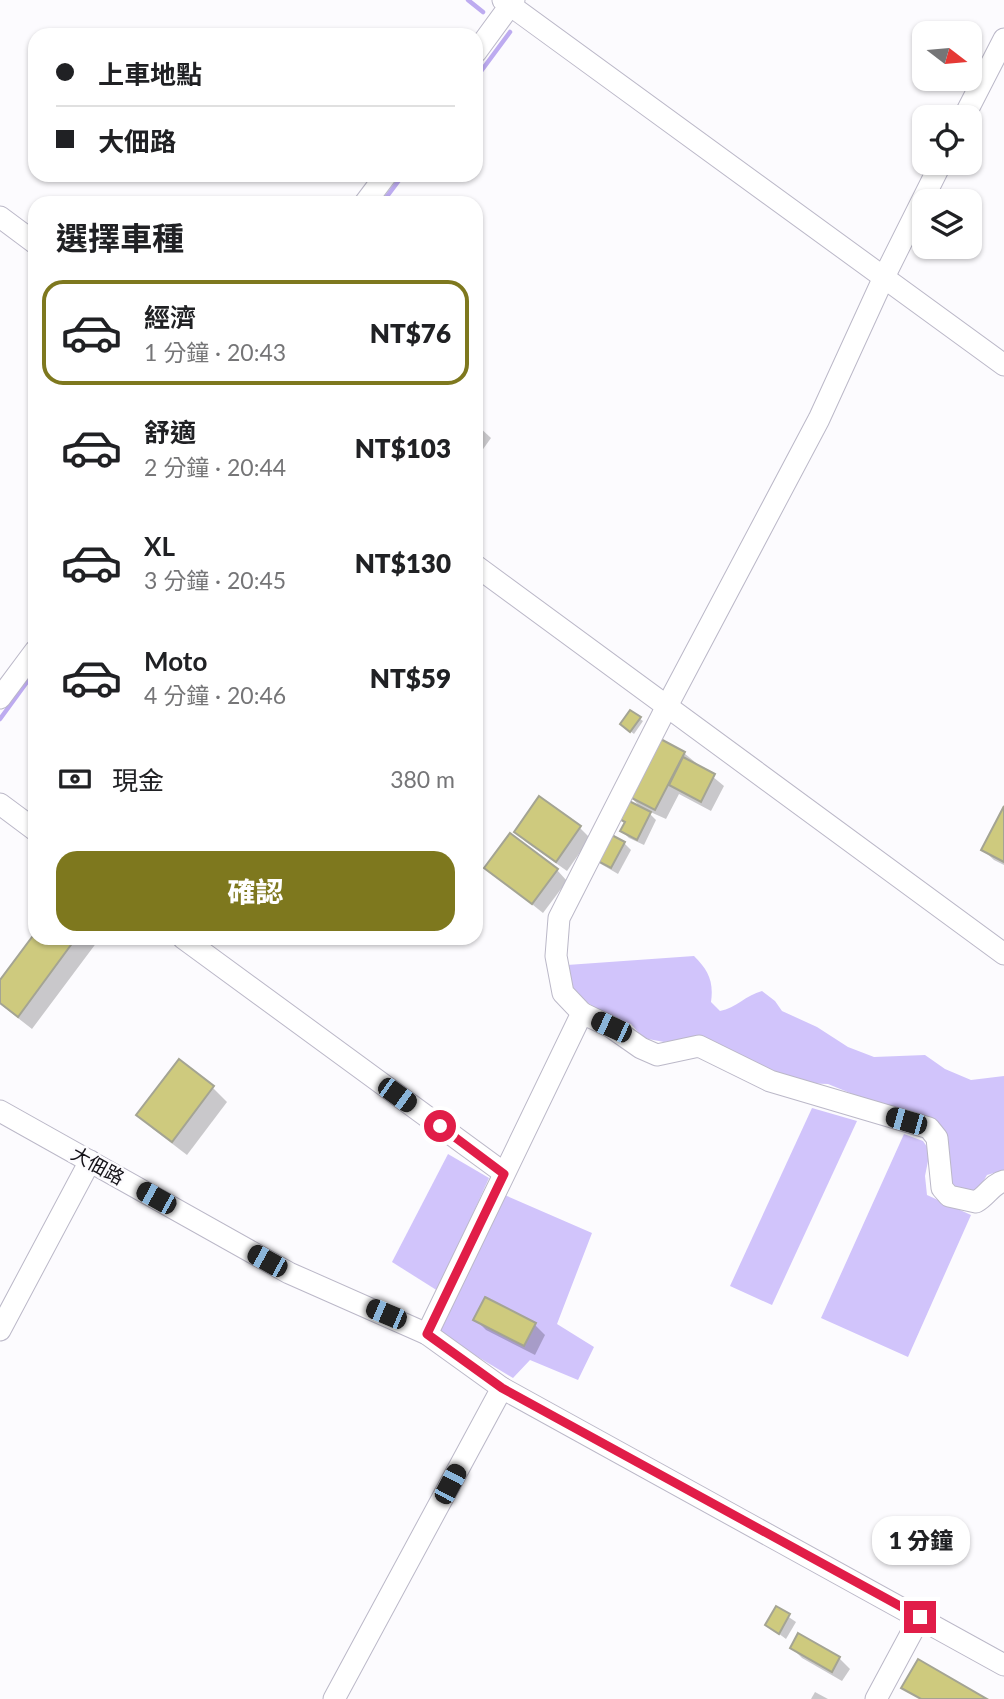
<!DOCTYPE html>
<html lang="zh-TW">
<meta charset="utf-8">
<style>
body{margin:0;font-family:Lato,"Noto Sans TC",sans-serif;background:#f6f6f6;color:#202124;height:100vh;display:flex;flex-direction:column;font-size:26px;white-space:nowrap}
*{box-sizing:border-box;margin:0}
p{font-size:23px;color:#757577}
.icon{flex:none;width:38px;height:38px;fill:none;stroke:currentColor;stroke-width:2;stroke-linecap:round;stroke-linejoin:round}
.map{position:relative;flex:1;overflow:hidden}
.drawer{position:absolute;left:28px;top:196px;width:455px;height:749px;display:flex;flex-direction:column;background:#fff;border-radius:21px;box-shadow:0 2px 5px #0004}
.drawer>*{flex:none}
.guide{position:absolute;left:28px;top:28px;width:455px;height:154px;border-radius:21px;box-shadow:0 2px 5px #0004;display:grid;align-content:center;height:154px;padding:0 28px;background:#fff}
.needle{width:46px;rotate:106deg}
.tools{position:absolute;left:912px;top:21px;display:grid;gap:14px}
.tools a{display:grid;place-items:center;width:70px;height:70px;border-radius:14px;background:#fff;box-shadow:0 2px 5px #0004;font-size:35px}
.end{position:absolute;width:32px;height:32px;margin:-16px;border:9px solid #e11d48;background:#fff;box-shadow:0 0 0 4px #fff}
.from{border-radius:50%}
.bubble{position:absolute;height:49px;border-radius:21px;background:#fff;box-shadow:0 2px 5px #0004;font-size:23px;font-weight:800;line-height:49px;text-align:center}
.car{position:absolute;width:21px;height:42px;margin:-21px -10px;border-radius:9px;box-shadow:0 0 5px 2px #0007;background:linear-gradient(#222 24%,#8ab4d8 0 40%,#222 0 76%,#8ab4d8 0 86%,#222 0)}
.guide b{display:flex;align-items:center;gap:24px;height:66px;font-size:26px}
.guide b+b{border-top:2px solid #e0e0e0}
.guide i{width:18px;height:18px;background:#202124}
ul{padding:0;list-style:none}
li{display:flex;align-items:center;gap:21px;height:105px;margin:0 14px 10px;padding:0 14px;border:4px solid transparent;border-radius:21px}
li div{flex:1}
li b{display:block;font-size:26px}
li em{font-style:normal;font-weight:800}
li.current{border-color:#7e781e}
li>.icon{width:63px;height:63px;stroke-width:1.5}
h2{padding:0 28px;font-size:32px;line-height:84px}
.pay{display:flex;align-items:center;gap:18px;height:77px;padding:0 28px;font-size:26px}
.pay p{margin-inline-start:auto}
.primary-button{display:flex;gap:14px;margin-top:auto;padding:14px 28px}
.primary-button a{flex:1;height:80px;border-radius:21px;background:#7e781e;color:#fff;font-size:28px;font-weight:800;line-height:80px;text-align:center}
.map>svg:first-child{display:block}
</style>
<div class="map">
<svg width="1004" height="1699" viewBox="0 0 1004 1699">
<rect width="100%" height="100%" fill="#fcfbfe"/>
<!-- green -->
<g fill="#d1c4fb" fill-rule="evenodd">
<path d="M694,956c14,14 20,25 17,46l9,9c16,-3 26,-16 42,-20l13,10 7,10 35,16 31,20 26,10 51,-2 20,14 26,11 33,-4v94l-17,5 -8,14 -14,6 -16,-9v-43l-11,-19 -39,-11 -71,-29 -27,-1 -101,-46 -36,5 -21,-4 -12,-14 -32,-13 -15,-11 -15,-16 -2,-19z"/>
<polygon points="812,1108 857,1121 772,1305 730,1286"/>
<polygon points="904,1134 923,1141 930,1151 925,1176 927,1195 971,1215 908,1357 821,1318"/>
<polygon points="448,1154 489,1178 438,1291 392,1262"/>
<path d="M500,1193l92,40 -35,91 37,23 -16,33 -48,-20 -17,18 -78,-47zM485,1297l51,26 -12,23 -50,-26z"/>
</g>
<!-- shadow -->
<g fill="#0003">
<polygon points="476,424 491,438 476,459"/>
<polygon points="630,712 643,721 634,734 625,727"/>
<polygon points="684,753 724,786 711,811 679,794 666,819 646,810 656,820 644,845 629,838 622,831 626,824 616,816 642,809 628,794"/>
<polygon points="1004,810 1004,865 994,860 983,850"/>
<polygon points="580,828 590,838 567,871 526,842 516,832"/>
<polygon points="624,843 631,850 618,874 601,864 594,858"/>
<polygon points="487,868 557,870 567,881 543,913"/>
<polygon points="35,936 35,938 100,938 32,1029 0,1004 0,983"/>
<polygon points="179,1062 213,1088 227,1102 187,1155 153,1129 139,1115"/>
<polygon points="475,1319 535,1325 545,1335 535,1355 486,1330"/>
<polygon points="777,1609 796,1622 786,1639 767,1625"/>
<polygon points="792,1648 839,1658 850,1669 842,1681 802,1658"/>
<polygon points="815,1692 828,1699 811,1699"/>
</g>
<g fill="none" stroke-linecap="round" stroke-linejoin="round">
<!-- stream -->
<g stroke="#bdabf0" stroke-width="4.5">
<polyline points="468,0 483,12"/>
<polyline points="476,78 510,32"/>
<polyline points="382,203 403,175"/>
<polyline points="0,719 35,671"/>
</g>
</g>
<!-- building -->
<g fill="#ceca7e" stroke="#a4a493" stroke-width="2">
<polygon points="630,710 641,717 630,732 620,724"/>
<polygon points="655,736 685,752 655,810 626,795"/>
<polygon points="683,757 715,774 701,802 669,785"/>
<polygon points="539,796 581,826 556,862 514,832"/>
<polygon points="623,798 651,812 637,840 620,831 625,822 614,816"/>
<polygon points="1004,806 1004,862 981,850"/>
<polygon points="606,832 625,842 611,868 592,858"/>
<polygon points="510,833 558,869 532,904 484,868"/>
<polygon points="35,933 35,938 76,938 18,1017 0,1003 0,980"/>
<polygon points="179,1059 214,1086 172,1142 136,1115"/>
<polygon points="485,1297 536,1323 524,1346 473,1320"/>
<polygon points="776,1606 790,1614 779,1634 765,1625"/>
<polygon points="798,1633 840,1657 832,1672 790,1648"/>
<polygon points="918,1659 987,1699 921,1699 901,1688"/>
</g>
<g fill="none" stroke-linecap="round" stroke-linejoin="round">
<!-- minor casing -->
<g stroke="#bbb8c8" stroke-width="23">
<g id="minor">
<polyline points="503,0 1004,365"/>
<polyline points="476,52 514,0"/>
<polyline points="964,117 1004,39"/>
<polyline points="365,203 386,175"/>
<polyline points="0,217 35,243"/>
<polyline points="476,566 1004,954"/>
<polyline points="0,698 35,651"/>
<polyline points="0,804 35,830"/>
<polyline points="183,938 504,1173"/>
<path d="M582,1013l29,14 30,21 16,7 42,-9 71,35 159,47 8,10 5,50 7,8 27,6c11,-6 16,-18 28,-21"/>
<polyline points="0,1111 289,1273 427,1334 502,1388 1004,1665"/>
<polyline points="0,1330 90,1161"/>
<polyline points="427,1334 582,1013 563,993 556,956 559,918 667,706 819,419 884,277 941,163"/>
<polyline points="334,1699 502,1388"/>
<polyline points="876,1699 920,1617"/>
</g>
</g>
<!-- minor -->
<use href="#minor" stroke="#fff" stroke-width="21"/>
</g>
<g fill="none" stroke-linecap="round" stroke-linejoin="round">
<!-- route -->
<polyline stroke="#e11d48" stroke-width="9" points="440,1126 504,1174 427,1334 502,1388 920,1617"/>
</g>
<g text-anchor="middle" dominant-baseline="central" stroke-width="5" stroke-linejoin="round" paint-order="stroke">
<!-- street labels -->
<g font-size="19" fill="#141218" stroke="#fcfbfe">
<text transform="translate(98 1165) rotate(29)">大佃路</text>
</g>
</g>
</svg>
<div class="tools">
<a><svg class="needle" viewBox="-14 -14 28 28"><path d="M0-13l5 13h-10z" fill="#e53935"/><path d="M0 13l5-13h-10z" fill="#757577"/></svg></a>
<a><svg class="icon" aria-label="locate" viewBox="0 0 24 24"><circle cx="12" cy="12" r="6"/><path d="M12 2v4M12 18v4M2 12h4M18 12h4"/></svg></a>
<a><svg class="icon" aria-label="layers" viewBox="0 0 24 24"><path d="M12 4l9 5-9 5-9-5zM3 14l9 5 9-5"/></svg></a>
</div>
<i class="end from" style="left:440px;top:1126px"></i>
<i class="end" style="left:920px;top:1617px"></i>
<div class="bubble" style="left:872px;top:1516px;width:98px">1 分鐘</div>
<i class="car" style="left:611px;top:1027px;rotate:295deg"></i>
<i class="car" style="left:397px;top:1095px;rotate:126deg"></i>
<i class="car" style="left:906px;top:1121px;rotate:286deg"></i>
<i class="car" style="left:156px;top:1198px;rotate:299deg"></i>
<i class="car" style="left:267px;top:1261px;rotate:299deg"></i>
<i class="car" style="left:386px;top:1314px;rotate:293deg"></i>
<i class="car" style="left:450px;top:1484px;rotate:28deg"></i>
<div class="guide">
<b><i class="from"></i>上車地點</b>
<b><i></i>大佃路</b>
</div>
<section class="drawer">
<h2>選擇車種</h2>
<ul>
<li class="current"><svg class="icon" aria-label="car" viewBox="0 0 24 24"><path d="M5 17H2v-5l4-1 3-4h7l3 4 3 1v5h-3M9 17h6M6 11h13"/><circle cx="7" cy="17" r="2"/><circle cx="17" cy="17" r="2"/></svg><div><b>經濟</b><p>1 分鐘 · 20:43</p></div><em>NT$76</em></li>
<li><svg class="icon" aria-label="car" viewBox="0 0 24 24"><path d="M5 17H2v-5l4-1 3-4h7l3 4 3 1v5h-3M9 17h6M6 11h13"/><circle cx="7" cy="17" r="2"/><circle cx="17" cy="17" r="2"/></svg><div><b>舒適</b><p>2 分鐘 · 20:44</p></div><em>NT$103</em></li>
<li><svg class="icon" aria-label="car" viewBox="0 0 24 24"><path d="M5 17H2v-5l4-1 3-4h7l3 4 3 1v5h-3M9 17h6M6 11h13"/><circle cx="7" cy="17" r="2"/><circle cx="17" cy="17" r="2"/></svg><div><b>XL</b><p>3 分鐘 · 20:45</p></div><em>NT$130</em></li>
<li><svg class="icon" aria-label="car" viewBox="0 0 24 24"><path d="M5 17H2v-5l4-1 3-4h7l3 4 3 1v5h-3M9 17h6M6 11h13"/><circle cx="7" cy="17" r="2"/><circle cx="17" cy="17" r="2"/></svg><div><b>Moto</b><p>4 分鐘 · 20:46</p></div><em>NT$59</em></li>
</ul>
<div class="pay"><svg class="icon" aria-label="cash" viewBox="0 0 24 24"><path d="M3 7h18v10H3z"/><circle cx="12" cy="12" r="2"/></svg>現金<p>380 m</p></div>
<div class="primary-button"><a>確認</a></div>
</section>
</div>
